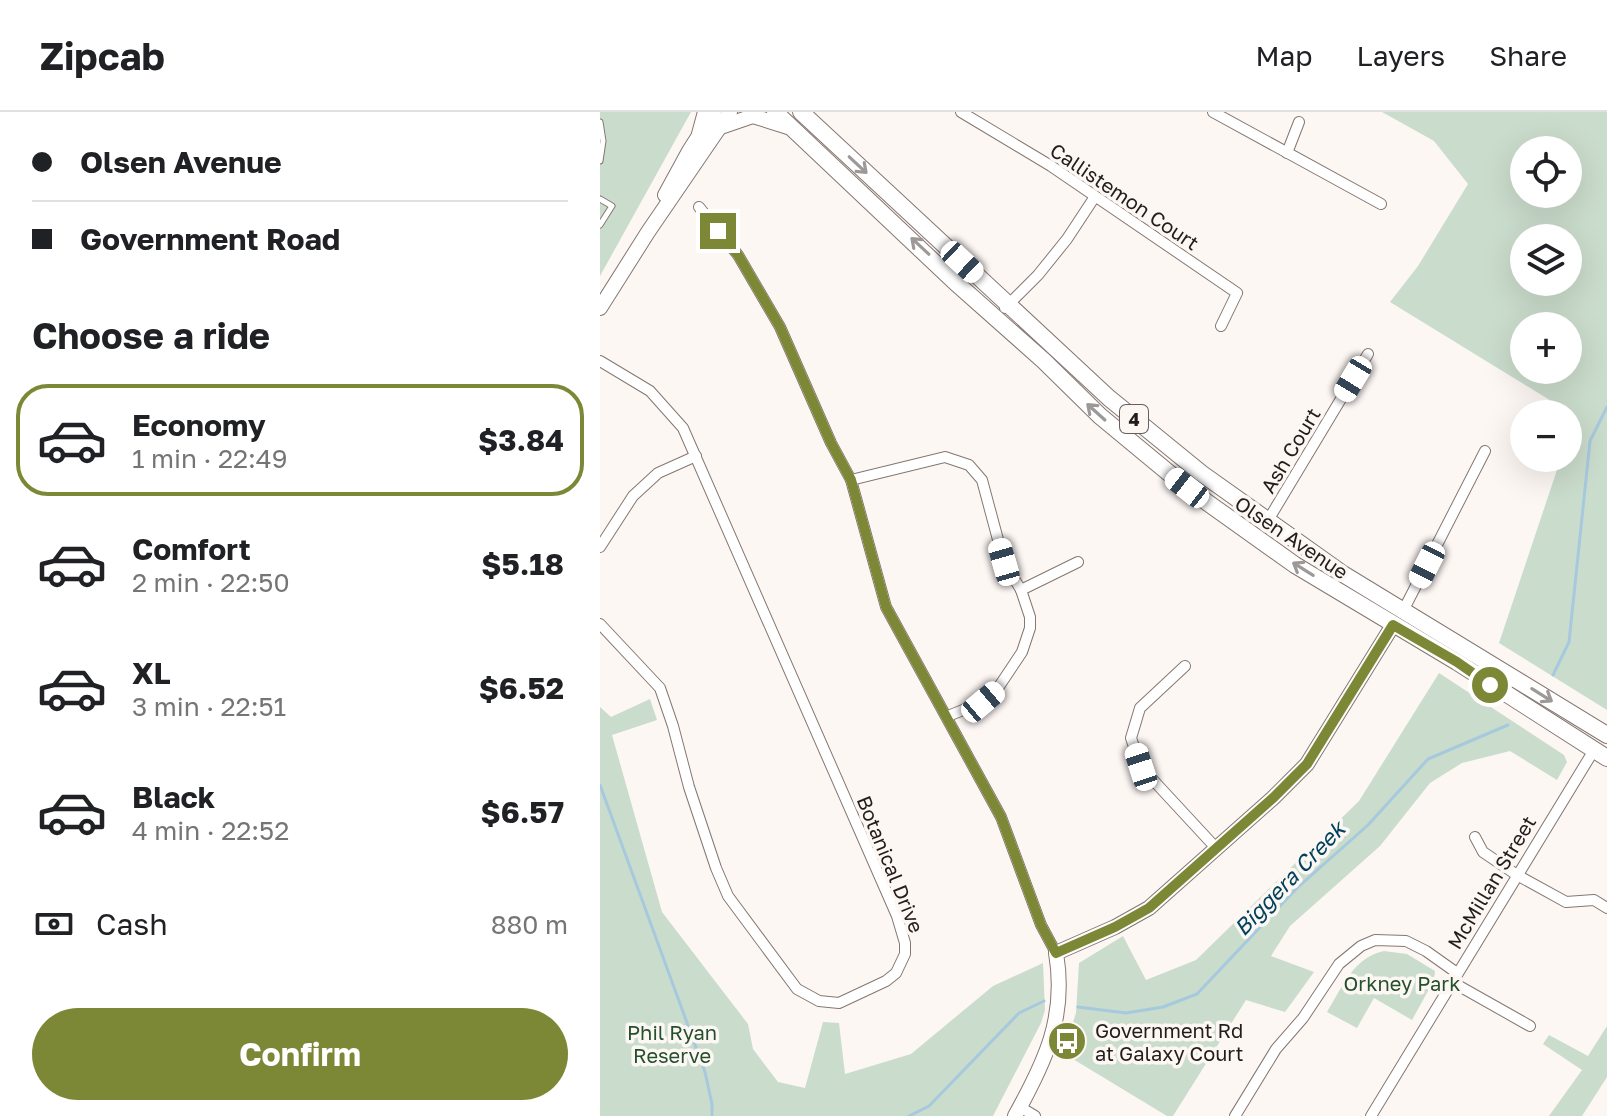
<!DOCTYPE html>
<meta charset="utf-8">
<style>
body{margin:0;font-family:"Golos Text",sans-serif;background:#f2f2f2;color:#202124;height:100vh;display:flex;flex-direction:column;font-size:30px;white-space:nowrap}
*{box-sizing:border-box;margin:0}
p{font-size:26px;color:#757577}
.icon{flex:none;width:44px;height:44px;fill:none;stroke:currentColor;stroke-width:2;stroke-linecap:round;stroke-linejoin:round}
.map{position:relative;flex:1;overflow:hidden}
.side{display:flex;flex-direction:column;background:#fff;width:600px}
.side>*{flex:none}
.banner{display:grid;align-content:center;height:176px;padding:0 32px;background:#fff}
.fabs{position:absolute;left:910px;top:24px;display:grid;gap:16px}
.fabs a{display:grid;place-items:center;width:72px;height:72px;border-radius:50%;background:#fff;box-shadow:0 8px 32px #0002;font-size:40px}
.end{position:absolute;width:36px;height:36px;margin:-18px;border:10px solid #7c8836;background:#fff;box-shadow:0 0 0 4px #fff}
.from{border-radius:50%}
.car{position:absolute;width:24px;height:48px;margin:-24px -12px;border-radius:10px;box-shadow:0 0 6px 2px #0007;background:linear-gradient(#fff 24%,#345 0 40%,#fff 0 76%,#345 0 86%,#fff 0)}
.banner b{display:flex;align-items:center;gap:28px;height:76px;font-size:30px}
.banner b+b{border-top:2px solid #e0e0e0}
.banner i{width:20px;height:20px;background:#202124}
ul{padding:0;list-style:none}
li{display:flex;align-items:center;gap:24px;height:112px;margin:0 16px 12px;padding:0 16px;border:4px solid transparent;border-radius:32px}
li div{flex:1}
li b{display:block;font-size:30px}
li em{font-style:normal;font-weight:700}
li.active{border-color:#7c8836}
li>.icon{width:72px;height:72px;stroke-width:1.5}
h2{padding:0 32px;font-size:36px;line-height:96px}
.pay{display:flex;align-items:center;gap:20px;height:88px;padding:0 32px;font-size:30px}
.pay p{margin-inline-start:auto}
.action{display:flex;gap:16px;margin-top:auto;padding:16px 32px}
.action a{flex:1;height:92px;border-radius:48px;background:#7c8836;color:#fff;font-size:32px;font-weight:700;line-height:92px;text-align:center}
header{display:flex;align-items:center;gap:48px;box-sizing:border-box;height:112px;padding:0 40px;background:#fff;border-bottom:2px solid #e0e0e0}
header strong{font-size:38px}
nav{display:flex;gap:44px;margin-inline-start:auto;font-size:28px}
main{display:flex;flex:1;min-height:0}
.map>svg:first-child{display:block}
</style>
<header>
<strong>Zipcab</strong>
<nav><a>Map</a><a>Layers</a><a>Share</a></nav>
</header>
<main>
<section class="side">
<div class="banner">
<b><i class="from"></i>Olsen Avenue</b>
<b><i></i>Government Road</b>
</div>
<h2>Choose a ride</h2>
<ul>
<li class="active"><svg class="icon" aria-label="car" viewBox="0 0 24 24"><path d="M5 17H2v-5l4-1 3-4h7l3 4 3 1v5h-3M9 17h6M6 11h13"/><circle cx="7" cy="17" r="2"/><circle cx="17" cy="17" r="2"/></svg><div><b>Economy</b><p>1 min · 22:49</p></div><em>$3.84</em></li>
<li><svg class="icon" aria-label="car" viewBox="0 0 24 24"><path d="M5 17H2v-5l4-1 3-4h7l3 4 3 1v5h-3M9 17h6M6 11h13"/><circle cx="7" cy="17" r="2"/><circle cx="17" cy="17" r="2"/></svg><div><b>Comfort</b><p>2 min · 22:50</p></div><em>$5.18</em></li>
<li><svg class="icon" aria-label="car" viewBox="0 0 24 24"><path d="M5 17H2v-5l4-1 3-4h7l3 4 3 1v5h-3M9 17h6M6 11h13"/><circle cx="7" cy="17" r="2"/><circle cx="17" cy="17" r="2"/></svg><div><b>XL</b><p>3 min · 22:51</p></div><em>$6.52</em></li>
<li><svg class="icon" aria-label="car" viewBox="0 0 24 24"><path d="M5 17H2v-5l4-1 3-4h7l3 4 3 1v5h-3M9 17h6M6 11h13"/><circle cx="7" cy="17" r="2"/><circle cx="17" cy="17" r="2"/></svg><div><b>Black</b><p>4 min · 22:52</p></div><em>$6.57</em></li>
</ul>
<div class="pay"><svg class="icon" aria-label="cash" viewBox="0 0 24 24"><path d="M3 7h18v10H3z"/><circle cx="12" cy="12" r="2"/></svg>Cash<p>880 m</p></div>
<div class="action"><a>Confirm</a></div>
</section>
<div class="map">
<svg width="1007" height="1004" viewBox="0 0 1007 1004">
<rect width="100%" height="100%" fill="#fdf7f4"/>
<!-- green -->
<g fill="#cadccc" fill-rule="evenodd">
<polygon points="0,0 91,0 0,164"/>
<path d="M782,0h225v598l-108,-67 62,-185h7v-44h-6l-1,-7 -171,-105 28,-36 50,-82 -34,-43zM924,38h44v44h-44zM924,126h44v44h-44zM968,214v44h-44v-44z"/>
<polygon points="839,561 964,643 967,650 957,668 910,639 862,651 830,671 780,734 690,814 671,844 714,860 685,900 646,888 573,1004 567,1004 463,941 476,901 479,851 523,824 546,868 596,848 759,689"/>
<polygon points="50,587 57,608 12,623 62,800 148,912 153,937 178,970 205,976 223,910 239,911 245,962 311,942 393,874 443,851 445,898 441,911 393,1004 0,1004 0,595 11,605"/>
<path d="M784,839l23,3 28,17 -1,9 -22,40 -38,-22 -17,30 -30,-16c16,-26 26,-54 57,-61z"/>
<polygon points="1007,914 1007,965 982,1004 949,1004 982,958 943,932 949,923 988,944"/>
</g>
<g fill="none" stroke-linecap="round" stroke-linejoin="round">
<!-- stream -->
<g stroke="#a7c9de" stroke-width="3">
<polyline points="953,563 969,530 990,329 1007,295"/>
<polyline points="0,673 105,960 112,992 112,1004"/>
<polyline points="478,895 526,901 563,895 597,882 697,776 768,713 828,647 908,613"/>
<polyline points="309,1004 329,994 419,901 444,889"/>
</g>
<!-- lane casing -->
<g stroke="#857772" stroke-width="7">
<g id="lane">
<polyline points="0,10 3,29 0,49"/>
<polyline points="0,87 12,94 0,113"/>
</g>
</g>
<!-- street casing -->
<g stroke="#857772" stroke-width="12">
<g id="street">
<polyline points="361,0 451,54 637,181 621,214"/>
<polyline points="613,0 781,92"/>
<polyline points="687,41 699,10"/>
<polyline points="99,95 138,143 180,215 231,331 251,368 286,495 401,705 441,813 456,841"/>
<polyline points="405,196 438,163 467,127 494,86"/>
<polyline points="0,249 50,279 83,316 297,804 305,831 305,842 296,861 286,869 239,891 219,889 197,877 128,784 116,756 89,675 73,614 60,576 0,512"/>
<polyline points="251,368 345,345 369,353 382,368 404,450 421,478 430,505 430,516 422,540 396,579 383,590 348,604"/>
<polyline points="667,410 768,242"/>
<polyline points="0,435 33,384 58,361 96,344"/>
<polyline points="421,478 478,450"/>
<polyline points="802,501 885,339"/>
<polyline points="585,554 540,596 531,626 541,655 616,736"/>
<polyline points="875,725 883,740 917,763 966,790 994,788 1007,796"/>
<polyline points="852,870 930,914"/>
<polyline points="420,995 435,1004"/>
<polyline points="635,1004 676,937 703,906 739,852 761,834 775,828 806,829 826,839 857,861"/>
<polyline points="771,1004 994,638"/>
</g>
</g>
<!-- secondary casing -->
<g stroke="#857772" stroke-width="16">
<g id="secondary">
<polyline points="121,15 153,4 188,15"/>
<polyline points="65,83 89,39 114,0"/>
<polyline points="0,196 48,120 130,0"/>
<path d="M415,1004c30,-54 52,-99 41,-163l59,-26 34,-19 124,-110 34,-34 86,-139"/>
</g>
</g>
<!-- primary casing -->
<g stroke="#857772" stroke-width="18">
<g id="primary">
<polyline points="175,0 355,170 444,249 500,304 587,376 695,453 857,550 1007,646"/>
<polyline points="201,0 509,286 601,361 743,462 1007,623"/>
<polyline points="100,22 106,0"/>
</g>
</g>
<!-- lane -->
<use href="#lane" stroke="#fff" stroke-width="5"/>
<!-- street -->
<use href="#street" stroke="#fff" stroke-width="10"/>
<!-- secondary -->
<use href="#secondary" stroke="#fff" stroke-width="14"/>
<!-- primary -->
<use href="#primary" stroke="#fff" stroke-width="16"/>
</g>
<!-- one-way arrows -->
<defs><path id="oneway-shaft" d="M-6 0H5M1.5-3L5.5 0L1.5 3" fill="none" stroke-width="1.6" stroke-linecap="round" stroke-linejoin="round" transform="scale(2)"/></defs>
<g stroke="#9c9998">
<use href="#oneway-shaft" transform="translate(258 53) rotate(43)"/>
<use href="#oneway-shaft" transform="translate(320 134) rotate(-137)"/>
<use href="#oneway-shaft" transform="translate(496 300) rotate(-138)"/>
<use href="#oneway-shaft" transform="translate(703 457) rotate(-148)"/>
<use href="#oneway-shaft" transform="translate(942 583) rotate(32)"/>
</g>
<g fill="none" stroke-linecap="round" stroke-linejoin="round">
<!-- route -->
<polyline stroke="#7c8836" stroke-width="10" points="118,119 138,143 180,215 231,331 251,368 286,495 401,705 441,813 456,841 515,815 549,796 673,686 707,652 793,513 857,550 890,573"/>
</g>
<!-- icons -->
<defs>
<g id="bus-disc" transform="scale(2)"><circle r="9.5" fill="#7c8836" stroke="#fdf7f4"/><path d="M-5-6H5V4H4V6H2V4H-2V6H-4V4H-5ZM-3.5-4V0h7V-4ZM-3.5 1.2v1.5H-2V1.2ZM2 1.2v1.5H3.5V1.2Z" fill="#fff"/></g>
</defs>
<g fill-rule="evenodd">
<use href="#bus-disc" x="467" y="929"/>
</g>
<g text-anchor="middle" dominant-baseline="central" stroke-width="7" stroke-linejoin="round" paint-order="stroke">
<!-- shield labels -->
<rect fill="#fdf7f4" stroke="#645e5c" stroke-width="2" x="520" y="293" width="28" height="28" rx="6"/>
<g font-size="18" font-weight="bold" fill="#221d1b">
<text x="534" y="307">4</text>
</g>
<!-- street labels -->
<g font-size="20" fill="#221d1b" stroke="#fdf7f4">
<text transform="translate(525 84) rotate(34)">Callistemon Court</text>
<text transform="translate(690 338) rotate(-59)">Ash Court</text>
<text transform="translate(692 425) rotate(34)">Olsen Avenue</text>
<text transform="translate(291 752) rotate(68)">Botanical Drive</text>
<text transform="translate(891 770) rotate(-59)">McMillan Street</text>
</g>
<!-- park labels -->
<g font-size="20" fill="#24502d" stroke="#fdf7f4">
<text x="802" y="871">Orkney Park</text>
<text x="72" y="920">Phil Ryan<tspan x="72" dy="23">Reserve</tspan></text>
</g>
<!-- poi labels -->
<g font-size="20" fill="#221d1b" stroke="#fdf7f4" text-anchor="start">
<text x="495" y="918">Government Rd<tspan x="495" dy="23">at Galaxy Court</tspan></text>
</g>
<!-- water labels -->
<g font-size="22" font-style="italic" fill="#00425e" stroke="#fdf7f4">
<text transform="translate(689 766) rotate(-46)">Biggera Creek</text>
</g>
</g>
</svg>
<div class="fabs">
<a><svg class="icon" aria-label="locate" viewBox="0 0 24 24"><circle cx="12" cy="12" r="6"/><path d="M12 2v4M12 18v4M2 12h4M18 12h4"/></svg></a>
<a><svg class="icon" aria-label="layers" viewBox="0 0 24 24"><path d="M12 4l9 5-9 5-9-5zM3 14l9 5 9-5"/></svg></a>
<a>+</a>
<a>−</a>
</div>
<i class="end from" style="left:890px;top:573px"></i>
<i class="end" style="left:118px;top:119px"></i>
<i class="car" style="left:362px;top:150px;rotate:133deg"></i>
<i class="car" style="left:753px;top:267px;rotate:211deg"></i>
<i class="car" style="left:587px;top:376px;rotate:308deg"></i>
<i class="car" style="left:404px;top:450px;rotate:344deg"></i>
<i class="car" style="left:827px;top:453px;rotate:207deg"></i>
<i class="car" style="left:383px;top:590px;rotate:50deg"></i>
<i class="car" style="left:541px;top:655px;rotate:342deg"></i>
</div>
</main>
